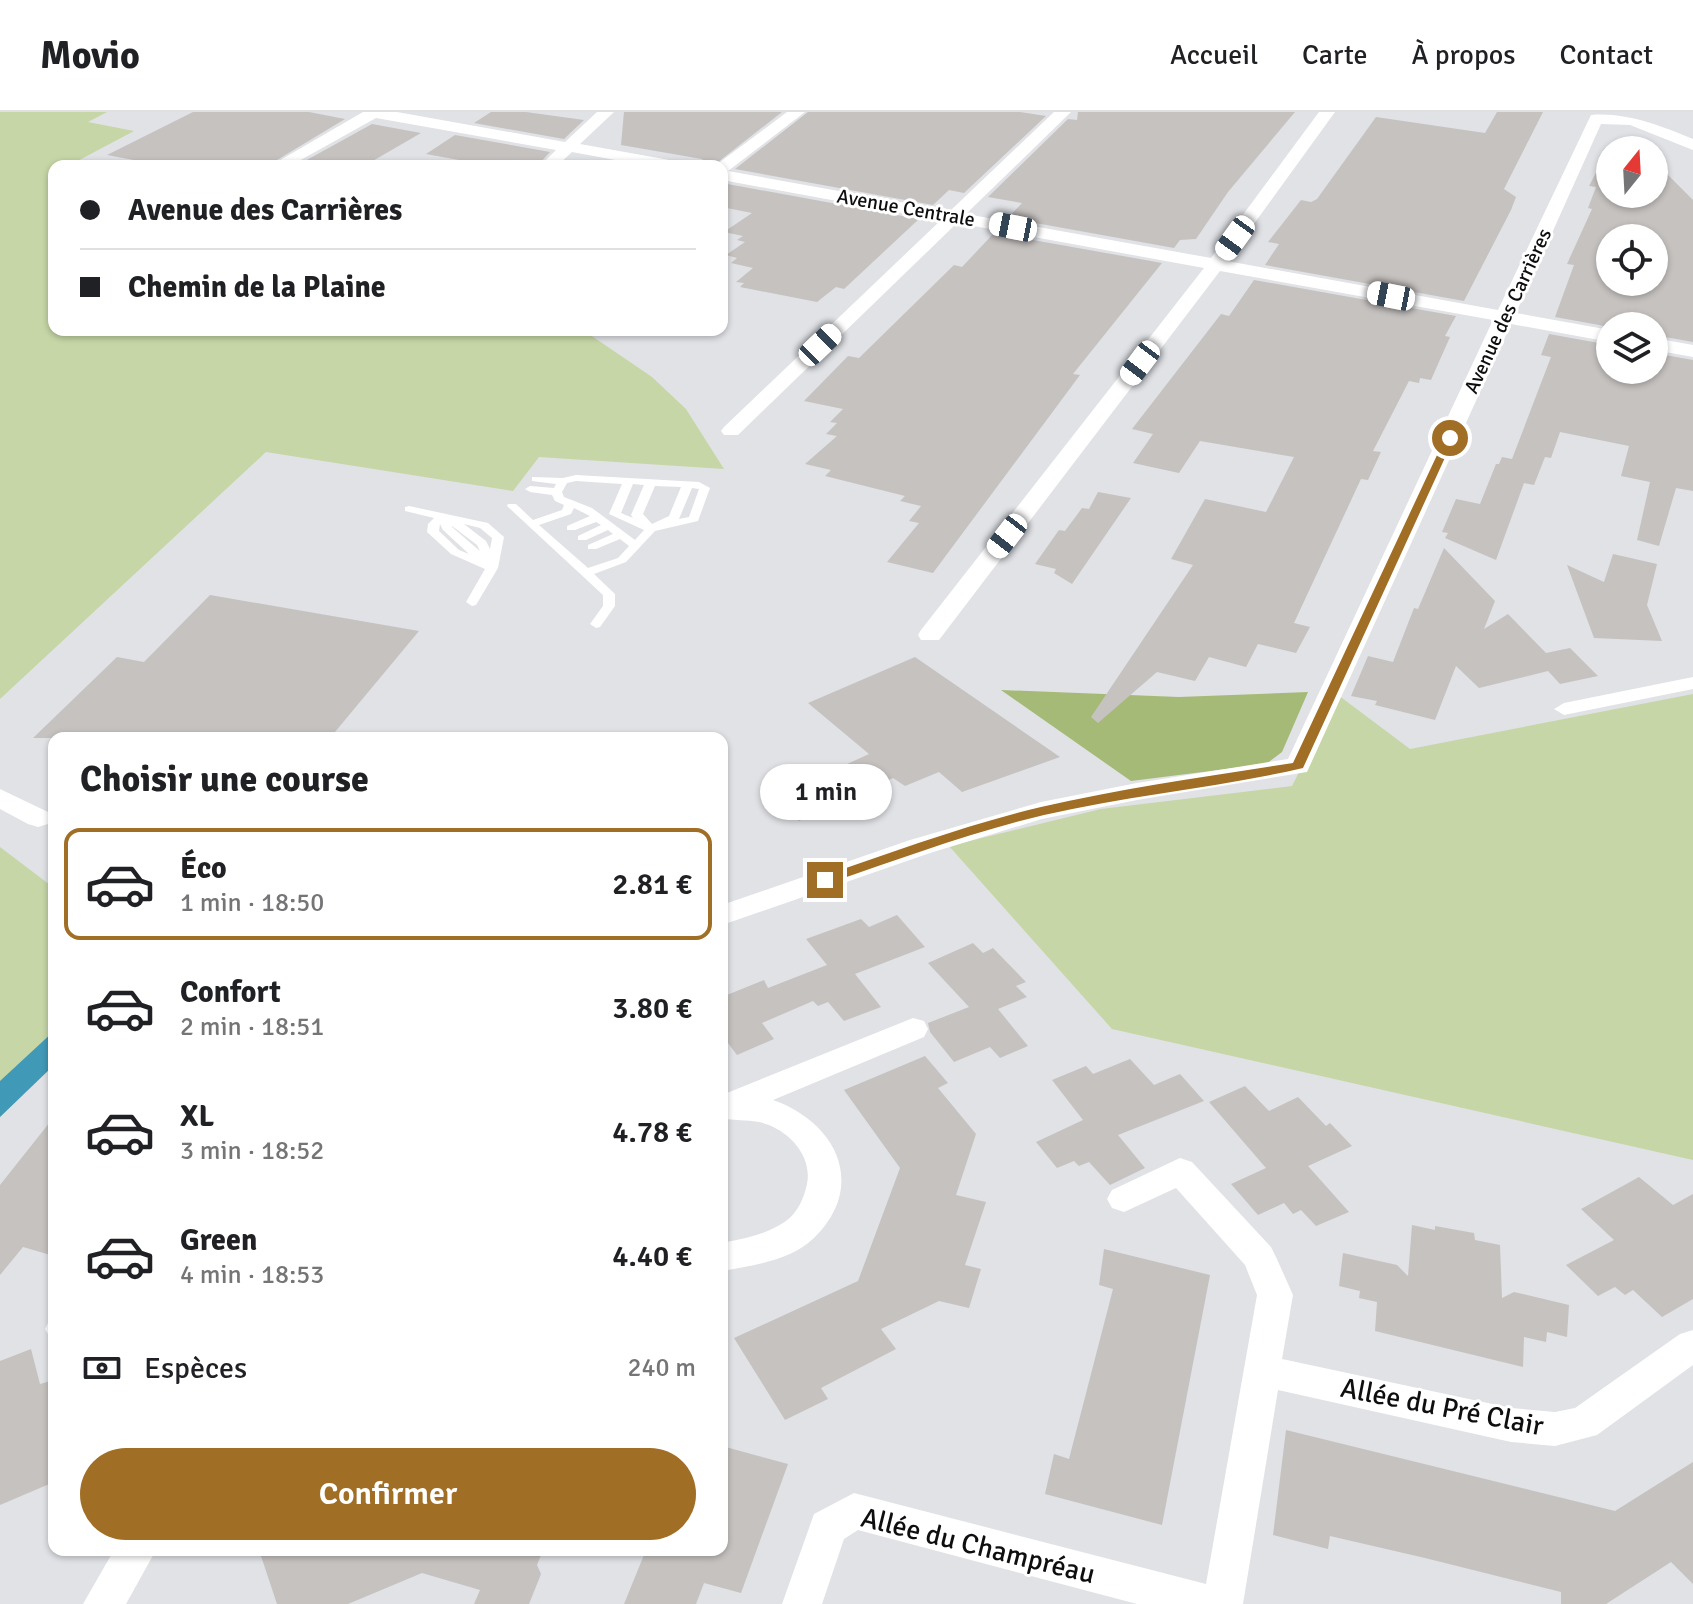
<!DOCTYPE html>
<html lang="fr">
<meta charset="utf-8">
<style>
body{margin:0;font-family:Signika,sans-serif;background:#f2f2f2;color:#202124;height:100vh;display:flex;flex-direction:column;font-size:30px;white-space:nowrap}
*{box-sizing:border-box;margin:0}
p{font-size:26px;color:#757577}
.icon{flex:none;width:44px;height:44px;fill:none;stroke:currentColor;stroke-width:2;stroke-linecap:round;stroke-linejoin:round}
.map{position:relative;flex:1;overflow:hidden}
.drawer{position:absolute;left:48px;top:620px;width:680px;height:824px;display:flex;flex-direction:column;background:#fff;border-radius:16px;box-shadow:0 2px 6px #0004}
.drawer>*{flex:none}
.hud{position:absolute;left:48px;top:48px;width:680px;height:176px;border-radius:16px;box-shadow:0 2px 6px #0004;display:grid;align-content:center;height:176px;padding:0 32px;background:#fff}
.needle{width:52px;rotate:18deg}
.fabs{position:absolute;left:1596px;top:24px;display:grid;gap:16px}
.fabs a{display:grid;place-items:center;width:72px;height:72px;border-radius:50%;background:#fff;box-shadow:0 2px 6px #0004;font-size:40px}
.end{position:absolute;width:36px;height:36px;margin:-18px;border:10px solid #a16e25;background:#fff;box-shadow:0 0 0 4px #fff}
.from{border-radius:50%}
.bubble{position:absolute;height:56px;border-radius:28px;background:#fff;box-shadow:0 2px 6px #0004;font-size:26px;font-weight:600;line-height:56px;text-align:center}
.car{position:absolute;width:24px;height:48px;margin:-24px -12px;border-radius:10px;box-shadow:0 0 6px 2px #0007;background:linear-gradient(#fff 24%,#345 0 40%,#fff 0 76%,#345 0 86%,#fff 0)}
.hud b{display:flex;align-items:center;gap:28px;height:76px;font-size:30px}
.hud b+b{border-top:2px solid #e0e0e0}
.hud i{width:20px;height:20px;background:#202124}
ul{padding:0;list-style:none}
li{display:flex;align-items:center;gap:24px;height:112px;margin:0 16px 12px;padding:0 16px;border:4px solid transparent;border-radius:16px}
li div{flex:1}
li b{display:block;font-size:30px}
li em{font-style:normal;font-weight:600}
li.on{border-color:#a16e25}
li>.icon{width:72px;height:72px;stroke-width:1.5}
h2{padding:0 32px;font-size:36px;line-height:96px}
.pay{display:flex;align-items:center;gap:20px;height:88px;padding:0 32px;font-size:30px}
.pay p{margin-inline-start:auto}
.button{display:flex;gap:16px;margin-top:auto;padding:16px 32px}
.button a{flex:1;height:92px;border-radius:48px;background:#a16e25;color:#fff;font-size:32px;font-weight:600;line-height:92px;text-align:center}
header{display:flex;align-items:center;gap:48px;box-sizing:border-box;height:112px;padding:0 40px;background:#fff;border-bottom:2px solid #e0e0e0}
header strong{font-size:38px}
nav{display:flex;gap:44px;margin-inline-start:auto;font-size:28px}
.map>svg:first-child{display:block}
</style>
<header>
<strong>Movio</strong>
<nav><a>Accueil</a><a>Carte</a><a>À propos</a><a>Contact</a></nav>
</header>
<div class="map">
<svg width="1693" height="1492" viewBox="0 0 1693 1492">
<rect width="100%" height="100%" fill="#e0e2e6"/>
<!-- green -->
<g fill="#c6d6a6">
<polygon points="0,0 107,0 88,10 134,19 68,54 54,54 54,218 583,218 652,265 686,297 724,357 539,345 513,379 266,340 0,587"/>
<polygon points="1693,582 1693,1048 1112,917 949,734 1101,697 1292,674 1338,583 1410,637"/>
<polygon points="0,735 54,776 54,953 0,1005"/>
</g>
<!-- forest -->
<polygon fill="#a4ba76" points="1001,578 1179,585 1308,580 1282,640 1266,652 1131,669"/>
<!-- water -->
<polygon fill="#4099b7" points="54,919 54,953 0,1005 0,969"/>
<!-- building -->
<g fill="#c6c2c0" fill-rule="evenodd">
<polygon points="193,0 309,0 345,7 267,54 166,54 107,43"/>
<polygon points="491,0 526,0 584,8 564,27 474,11"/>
<polygon points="624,0 782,0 713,54 708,54 702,47 621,33"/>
<polygon points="808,0 1020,0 1046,4 964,81 949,78 933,93 735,57"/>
<polygon points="1078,0 1295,0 1228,80 1196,127 1180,128 1174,136 1008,106 1022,91 988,85 1068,7 1077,8"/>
<polygon points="1497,0 1543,0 1504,77 1516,85 1511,98 1464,189 1265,153 1279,132 1268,130 1301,88 1311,90 1317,87 1376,5 1485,21"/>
<polygon points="372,12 421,21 364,54 296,54"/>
<polygon points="455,23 550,40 537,54 492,54 426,42"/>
<path d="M1609,36l16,2h-15v44h44v-33l39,39v142l-39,-7v-9l-44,1 -55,-10 19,-52 -7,-1 25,-55 -4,-1 8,-21 -7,-1zM1610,126h44v44h-44z"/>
<polygon points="722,71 919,107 844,177 836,175 817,190 740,175 744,171 736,170 753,156 731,151 737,146 726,143 745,130 737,128 743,124 724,120 752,101 722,95"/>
<polygon points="994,121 1162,151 1073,262 1080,263 933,461 887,450 919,411 909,409 921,394 900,389 905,384 825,364 831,358 805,352 837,324 826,322 837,311 830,310 843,297 804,289 848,244 859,246 954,153 962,155"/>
<polygon points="1254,168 1456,204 1445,224 1450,225 1431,268 1420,266 1419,271 1409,269 1373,339 1381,340 1368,368 1361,367 1294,511 1310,515 1296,541 1258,532 1246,555 1209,545 1195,569 1157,560 1098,611 1091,605 1193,453 1171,447 1205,387 1266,400 1294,345 1200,329 1179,361 1133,351 1153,322 1132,317 1221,202 1229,204"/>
<polygon points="1549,222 1610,233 1610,258 1654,258 1654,241 1693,248 1693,379 1676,376 1659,434 1637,428 1650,370 1621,364 1629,334 1560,320 1551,346 1545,345 1534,373 1524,371 1496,448 1445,426 1448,421 1442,420 1456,387 1480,392 1496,352 1499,352 1502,345 1512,347 1551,245 1541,243"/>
<polygon points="1098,380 1131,386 1072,472 1054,461 1056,457 1035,452 1059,418 1065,419 1082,396 1089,397"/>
<polygon points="1444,436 1495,489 1484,517 1508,502 1546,541 1570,536 1598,564 1560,572 1548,559 1479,576 1456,554 1435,608 1375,593 1377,589 1351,584 1368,544 1393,550 1414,496 1418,497"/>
<polygon points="1613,442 1657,452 1647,493 1662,529 1594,526 1567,453 1604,470"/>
<polygon points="210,483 419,519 330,626 33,626 117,545 144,550"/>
<polygon points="915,545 1060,645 962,680 939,660 905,674 893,666 799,709 773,686 869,642 808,591"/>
<polygon points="897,803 925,835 855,862 881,895 844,909 828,890 818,894 813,889 762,911 774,927 737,943 722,923 722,885 764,868 768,876 827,853 806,827 861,807 869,815"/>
<polygon points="973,831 983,841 993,836 1026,870 1016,874 1027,885 998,897 1028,934 1000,946 990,935 954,950 930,920 928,911 969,895 928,851"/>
<polygon points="925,944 948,971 938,976 976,1022 956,1083 986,1090 965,1153 981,1157 969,1196 939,1189 881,1217 896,1237 821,1276 828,1287 785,1308 734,1226 858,1169 900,1056 844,978"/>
<polygon points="1130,947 1154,973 1180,962 1204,989 1118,1023 1145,1056 1110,1073 1089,1050 1079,1054 1074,1049 1057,1056 1036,1030 1083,1008 1052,968 1086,954 1093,962"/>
<polygon points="1245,974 1269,999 1298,985 1326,1014 1330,1011 1352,1034 1308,1054 1349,1100 1316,1114 1301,1098 1293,1102 1284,1091 1258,1103 1231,1072 1266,1056 1209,990"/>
<polygon points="54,1005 54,1144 23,1135 0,1163 0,1073"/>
<polygon points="1639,1065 1673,1093 1693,1082 1693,1187 1662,1205 1633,1178 1625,1183 1615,1175 1598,1184 1566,1153 1614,1128 1581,1097"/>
<polygon points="1412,1113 1435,1118 1435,1114 1474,1121 1475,1128 1500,1133 1502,1186 1514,1180 1569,1193 1567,1225 1547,1220 1546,1230 1524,1225 1523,1255 1375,1219 1377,1190 1359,1186 1360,1179 1339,1174 1343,1141 1397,1153 1408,1164"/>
<polygon points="1104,1137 1210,1163 1162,1413 1045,1382 1054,1342 1069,1347 1113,1177 1099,1173"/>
<polygon points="31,1237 40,1272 54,1268 54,1370 0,1393 0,1249"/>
<polygon points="1286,1318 1615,1399 1693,1350 1693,1472 1671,1450 1606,1492 1561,1492 1561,1480 1425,1446 1330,1424 1328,1437 1273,1423"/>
<polygon points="722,1334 788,1352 741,1481 704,1471 696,1492 624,1492 646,1438 722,1438"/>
<polygon points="259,1438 543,1438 537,1453 541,1462 529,1492 474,1492 480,1478 422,1461 348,1492 277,1492"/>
</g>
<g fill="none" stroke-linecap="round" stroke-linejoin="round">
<!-- service -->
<g fill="#fff" fill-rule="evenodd">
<path d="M576,363l123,7 11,6 -12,33 -43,10 -29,31 -32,12 21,20v12l-15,21 -4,1 -6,-4 13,-18v-11l-96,-89 1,-2h8l17,16 29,-10 2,-5 -9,-4 -3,-6 -22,-3 -5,-3 5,-3 24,2 2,-4 -24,-3v-4l31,1zM576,369l46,3 -13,30 35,16 -9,10 -43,-32 -28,-11 -2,-5 5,-9zM633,372l11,1 -13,30 2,3 -12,-5zM655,374l26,1 -12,29 -17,8 -9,-10zM692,376l7,1 -10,28 -10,2zM574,396l16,8 -23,10v4h8l21,-8 5,3 -23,11v4h8l22,-10 5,4 -25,11v4h8l24,-10 9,7 -11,12 -30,10 -49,-43 32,-11z"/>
<path d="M409,394l79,17 16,14 -6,31 -22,37 -4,1 -6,-4 19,-33 -34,-15 -24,-22 1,-8 6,-6 -29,-7v-4zM440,412l3,6 26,24 -10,-4 -20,-19zM464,412l16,4 12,10 -2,11 -4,-8zM452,414l25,19 3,6 -28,-24z"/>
<polygon points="54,1208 54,1225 48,1222 45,1217 48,1211"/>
</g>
<!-- pedestrian -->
<polygon fill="#fff" fill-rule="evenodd" points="1693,565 1693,577 1564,603 1554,597 1564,591"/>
<!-- minor -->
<g fill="#fff" fill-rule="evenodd">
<polygon points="363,0 397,0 565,30 597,0 614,0 580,32 675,49 683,54 648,54 572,40 557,54 540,54 556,38 376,6 290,54 270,54"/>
<path d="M787,0h18l-77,59 222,40 104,-99h17l-105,102 245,44 108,-146h16l-108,149 271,49 93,-195c35,-3 70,11 102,24v11l-63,-25 -29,-1 -85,189 94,17v12l-99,-18 -204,448 -170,28 -95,19 -112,34 -208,72v-20l188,-65 131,-38 96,-19 151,-24 205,-439 -273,-49 -281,369h-18l-3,-5 3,-5 283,-362 -247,-45 -219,212h-14l-3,-4 3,-4 217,-207 -219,-40v-14l-6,-1z"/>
<polygon points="1654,226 1693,233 1693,245 1654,238"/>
<polygon points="0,677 48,700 52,706 48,712 38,715 28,712 0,697"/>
<path d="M913,906l11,3 4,8 -4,8 -151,63c63,22 95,85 41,138 -24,23 -61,27 -92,33v-28c23,-5 44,-8 64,-22 12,-9 18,-23 21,-37 6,-29 -20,-56 -48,-62 -12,-2 -25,-2 -37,-3v-24z"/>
<polygon points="1180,1046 1192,1050 1271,1135 1276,1145 1293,1183 1282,1247 1511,1296 1555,1300 1575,1296 1680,1222 1693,1218 1693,1253 1597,1323 1555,1334 1511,1330 1278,1278 1243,1492 1137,1492 858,1418 844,1427 822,1492 782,1492 814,1402 854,1381 1206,1472 1257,1183 1245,1153 1176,1076 1124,1100 1112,1096 1107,1087 1112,1078"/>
<polygon points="114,1438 156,1438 126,1492 83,1492"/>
</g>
</g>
<!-- route -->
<path fill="#a16e25" d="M1450,323l4,3 -151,330c-86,20 -173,27 -259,47 -73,17 -144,44 -215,68h-9v-6c73,-25 146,-52 221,-70 83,-19 168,-31 252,-44l152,-325z"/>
<g text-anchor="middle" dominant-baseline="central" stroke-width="6" stroke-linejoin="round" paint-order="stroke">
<!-- far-street labels -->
<g font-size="20" fill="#0e0e0f" stroke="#fff">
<text transform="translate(906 96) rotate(10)">Avenue Centrale</text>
<text transform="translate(1508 199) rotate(-65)">Avenue des Carrières</text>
</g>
<!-- near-street labels -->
<g font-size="28" fill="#0e0e0f" stroke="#fff">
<text transform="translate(1442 1295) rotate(11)">Allée du Pré Clair</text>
<text transform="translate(978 1434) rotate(14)">Allée du Champréau</text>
</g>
</g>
</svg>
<div class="fabs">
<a><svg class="needle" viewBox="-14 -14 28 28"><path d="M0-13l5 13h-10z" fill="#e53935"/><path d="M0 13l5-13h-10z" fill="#757577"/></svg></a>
<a><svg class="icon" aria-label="locate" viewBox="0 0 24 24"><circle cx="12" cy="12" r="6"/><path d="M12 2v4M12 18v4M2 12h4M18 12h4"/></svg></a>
<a><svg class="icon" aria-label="layers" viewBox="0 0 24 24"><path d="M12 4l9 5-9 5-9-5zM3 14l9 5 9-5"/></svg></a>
</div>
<i class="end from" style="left:1450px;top:326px"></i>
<i class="end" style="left:825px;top:768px"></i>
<div class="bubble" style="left:760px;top:652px;width:132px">1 min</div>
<i class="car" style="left:1013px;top:115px;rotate:281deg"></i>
<i class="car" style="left:1235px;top:126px;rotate:216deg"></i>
<i class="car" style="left:1391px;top:184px;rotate:281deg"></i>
<i class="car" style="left:820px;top:233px;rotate:46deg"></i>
<i class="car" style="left:1140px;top:251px;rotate:217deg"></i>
<i class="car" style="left:1007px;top:424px;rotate:218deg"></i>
<div class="hud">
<b><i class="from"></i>Avenue des Carrières</b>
<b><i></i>Chemin de la Plaine</b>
</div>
<section class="drawer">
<h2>Choisir une course</h2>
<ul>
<li class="on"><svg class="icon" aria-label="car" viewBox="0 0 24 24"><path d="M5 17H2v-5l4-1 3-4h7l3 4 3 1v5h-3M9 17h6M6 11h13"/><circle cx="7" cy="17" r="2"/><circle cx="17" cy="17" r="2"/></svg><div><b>Éco</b><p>1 min · 18:50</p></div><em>2.81 €</em></li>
<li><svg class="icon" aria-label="car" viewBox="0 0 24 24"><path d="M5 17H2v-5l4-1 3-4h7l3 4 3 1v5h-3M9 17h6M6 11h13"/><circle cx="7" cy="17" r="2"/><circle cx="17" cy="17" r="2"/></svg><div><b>Confort</b><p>2 min · 18:51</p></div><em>3.80 €</em></li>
<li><svg class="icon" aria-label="car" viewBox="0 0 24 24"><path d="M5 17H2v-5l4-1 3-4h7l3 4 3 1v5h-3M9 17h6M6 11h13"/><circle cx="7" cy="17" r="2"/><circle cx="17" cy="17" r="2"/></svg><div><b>XL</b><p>3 min · 18:52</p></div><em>4.78 €</em></li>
<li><svg class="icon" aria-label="car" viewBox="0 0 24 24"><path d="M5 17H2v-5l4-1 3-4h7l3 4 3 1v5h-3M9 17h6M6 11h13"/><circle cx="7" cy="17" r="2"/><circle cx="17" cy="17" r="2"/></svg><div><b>Green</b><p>4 min · 18:53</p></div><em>4.40 €</em></li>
</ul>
<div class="pay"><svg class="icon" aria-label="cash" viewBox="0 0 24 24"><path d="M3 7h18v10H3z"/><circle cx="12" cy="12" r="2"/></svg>Espèces<p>240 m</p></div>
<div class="button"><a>Confirmer</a></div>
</section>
</div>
